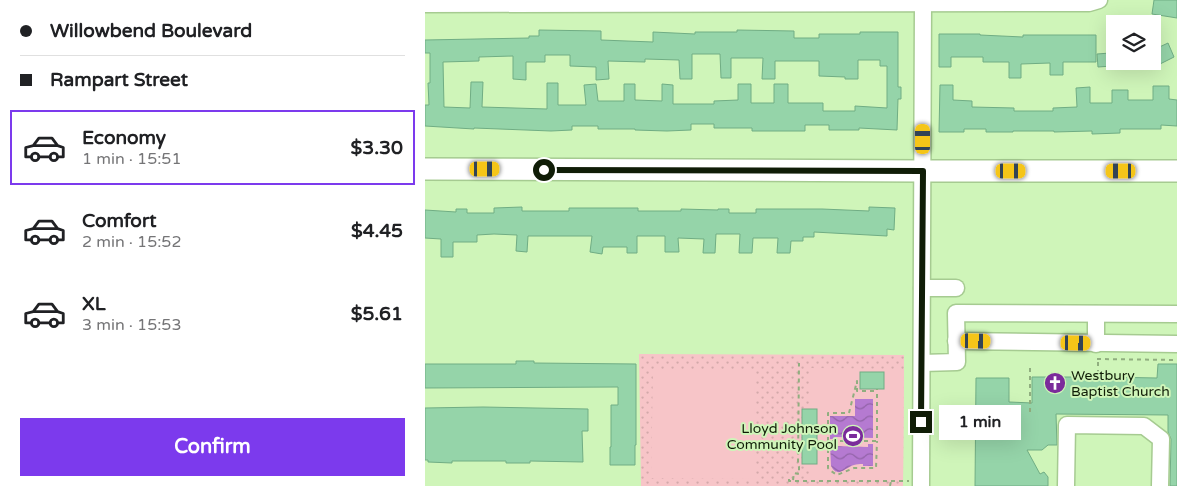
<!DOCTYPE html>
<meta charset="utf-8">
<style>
body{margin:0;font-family:"Varela Round",sans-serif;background:#f6f6f6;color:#202124;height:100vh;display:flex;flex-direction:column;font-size:19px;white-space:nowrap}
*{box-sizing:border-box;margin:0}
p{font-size:16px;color:#757577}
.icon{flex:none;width:28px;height:28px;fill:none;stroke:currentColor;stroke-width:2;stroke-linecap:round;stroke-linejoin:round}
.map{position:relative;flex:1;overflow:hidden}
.panel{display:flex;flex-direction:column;background:#fff;width:425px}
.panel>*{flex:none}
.guide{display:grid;align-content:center;height:110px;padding:0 20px;background:#fff}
.controls{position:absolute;left:681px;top:15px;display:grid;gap:10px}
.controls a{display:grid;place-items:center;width:55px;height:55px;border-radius:0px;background:#fff;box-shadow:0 5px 20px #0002;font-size:25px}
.end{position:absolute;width:22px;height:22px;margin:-11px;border:6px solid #101d07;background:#fff;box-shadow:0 0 0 2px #fff}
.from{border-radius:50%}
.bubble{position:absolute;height:35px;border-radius:0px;background:#fff;box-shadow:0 5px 20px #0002;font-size:16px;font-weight:700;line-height:35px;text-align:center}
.car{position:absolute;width:15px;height:30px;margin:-15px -8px;border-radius:6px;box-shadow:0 0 4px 1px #0007;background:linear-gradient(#f5c518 24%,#345 0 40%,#f5c518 0 76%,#345 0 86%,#f5c518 0)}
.guide b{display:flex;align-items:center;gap:18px;height:48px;font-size:19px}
.guide b+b{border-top:1px solid #e0e0e0}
.guide i{width:12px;height:12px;background:#202124}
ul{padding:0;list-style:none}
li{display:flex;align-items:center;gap:15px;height:75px;margin:0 10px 8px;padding:0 10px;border:2px solid transparent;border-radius:0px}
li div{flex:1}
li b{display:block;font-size:19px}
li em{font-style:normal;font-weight:700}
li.current{border-color:#7c3aed}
li>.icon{width:45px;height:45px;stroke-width:1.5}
.button{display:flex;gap:10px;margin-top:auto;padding:10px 20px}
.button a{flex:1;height:58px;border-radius:0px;background:#7c3aed;color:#fff;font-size:20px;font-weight:700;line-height:58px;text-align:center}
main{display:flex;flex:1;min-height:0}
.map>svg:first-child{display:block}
</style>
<main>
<section class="panel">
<div class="guide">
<b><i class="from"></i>Willowbend Boulevard</b>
<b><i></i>Rampart Street</b>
</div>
<ul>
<li class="current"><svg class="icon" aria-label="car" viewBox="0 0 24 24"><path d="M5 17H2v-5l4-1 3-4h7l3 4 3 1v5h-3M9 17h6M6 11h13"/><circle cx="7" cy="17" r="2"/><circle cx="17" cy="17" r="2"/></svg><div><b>Economy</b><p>1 min · 15:51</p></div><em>$3.30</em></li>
<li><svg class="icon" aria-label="car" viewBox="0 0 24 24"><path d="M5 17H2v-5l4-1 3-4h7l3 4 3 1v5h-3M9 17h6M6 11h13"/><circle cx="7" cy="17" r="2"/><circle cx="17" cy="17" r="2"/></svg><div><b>Comfort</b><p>2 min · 15:52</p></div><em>$4.45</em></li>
<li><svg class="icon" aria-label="car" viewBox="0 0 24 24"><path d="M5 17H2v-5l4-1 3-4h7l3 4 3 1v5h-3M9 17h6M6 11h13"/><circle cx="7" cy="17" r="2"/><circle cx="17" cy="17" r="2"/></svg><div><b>XL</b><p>3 min · 15:53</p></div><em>$5.61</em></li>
</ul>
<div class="button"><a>Confirm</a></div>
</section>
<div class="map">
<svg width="752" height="486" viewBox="0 0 752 486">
<defs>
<pattern id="park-dots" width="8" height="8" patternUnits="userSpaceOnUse" patternTransform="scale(1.25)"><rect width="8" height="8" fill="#f7c5c8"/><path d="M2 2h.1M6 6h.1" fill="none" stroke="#d3a9aa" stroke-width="1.8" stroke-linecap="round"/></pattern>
<pattern id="water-waves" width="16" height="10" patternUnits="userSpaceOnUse" patternTransform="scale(1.25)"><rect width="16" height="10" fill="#b57ad1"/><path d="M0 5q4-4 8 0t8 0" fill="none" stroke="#9263a8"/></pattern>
</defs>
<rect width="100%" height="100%" fill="#cff5b9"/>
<!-- park -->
<polygon fill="url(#park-dots)" points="214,354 479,355 478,486 216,486"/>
<!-- pitch -->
<g fill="#f7c5c8">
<polygon points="384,368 479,369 478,479 384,479 384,464 377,464 377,409 384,408"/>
<polygon points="228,369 330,370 329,479 226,478"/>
</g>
<!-- water -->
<g fill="url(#water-waves)">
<polygon points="430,399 448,399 448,438 411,437 410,439 405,439 405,416 430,416"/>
<path d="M405,444h6v2l32,1v-3h5v22h-10v-2c-4,0 -6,0 -9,1 -10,3 -16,14 -23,1z"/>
</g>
<!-- building -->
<g fill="#95d4a9" stroke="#70ad84" fill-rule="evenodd">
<polygon points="729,0 752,0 752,18 727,14"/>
<path d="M114,30l62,1v9l52,2v-10l42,2v-2h42v-2l57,1v7h25v-4h41v-2h38v55h3v12h-3l-1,31 -38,-2v2h-30v-5h-24v6h-53v-3h-38v-4h-23v6l-24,1 -32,-1v-1h-37v-3h-26v4l-21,1 -77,-3v1l-49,-3v-21h4l-1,-22h2v-30h-5v-13l104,-2v-2h10zM267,54h28l1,24h10v-20h32l-1,21h13v-18h44v15l26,1v2h13v-19h22v6h7v42l-32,-2v5h-32v-8h-35v-19h-14v19h-23v-19h-13v16l-24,1v3h-41v-19l-11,-1v17l-27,-1v-16h-11v17h-26l-2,-17 -12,1 2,20h-28v-22h-11v26l-65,-2 1,-25h-12l-1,26 -26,-1 -1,-45 36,-1v-4l34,-1v23l13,1v-18h19v-7h25v11l26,1v13l13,-1 -1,-18 37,1v-3l34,1 1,19h12z"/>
<polygon points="514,34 555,34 555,35 598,37 598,35 671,35 671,62 638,62 638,75 625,75 625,63 596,64 596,78 584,78 584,62 558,62 558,57 526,57 526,67 514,67"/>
<polygon points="743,43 749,57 735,64 728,50"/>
<polygon points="685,53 687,66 673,67 672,54"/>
<polygon points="515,85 528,85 528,100 547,101 547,107 589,108 589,111 628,111 628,108 652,107 651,88 665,87 665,103 687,103 687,90 703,90 703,100 728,100 728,86 744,86 744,99 752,100 752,126 736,125 736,129 695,129 695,133 667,134 667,131 629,132 629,131 588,131 588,132 561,132 561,129 539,129 539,132 514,132"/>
<polygon points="97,207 97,211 144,211 144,208 213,208 213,211 256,211 256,209 293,210 293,209 304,209 304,213 331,213 331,209 397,209 444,211 444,207 470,208 469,230 462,229 462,236 389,232 389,237 378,237 378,241 366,241 365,253 352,253 353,238 328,238 327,253 314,253 315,234 291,234 290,253 278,253 279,239 253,238 254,252 240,252 240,236 212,236 212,253 202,253 202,247 178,247 177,254 165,252 167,236 103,236 102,252 91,251 92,235 69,234 52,235 52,242 28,242 28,257 16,257 16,239 0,238 0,210 31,212 31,209 42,209 42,213 69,213 69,208"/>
<polygon points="91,361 109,361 109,363 211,364 211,445 210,445 210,465 185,465 185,447 186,447 186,405 193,405 193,387 0,388 0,364 91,364"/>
<polygon points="733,364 752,364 752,486 745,486 746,439 743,432 743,415 631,414 632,445 623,445 617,450 602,450 615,474 619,472 623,477 623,486 550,486 551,378 584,378 584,402 607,403 607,377 666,377 666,374 680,374 680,377 732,378"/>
<rect x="435" y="372" width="24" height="17"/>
<polygon points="58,407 163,409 163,431 157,431 158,462 105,461 105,463 81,463 81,461 27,461 27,463 3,462 3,460 0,460 0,408"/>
<rect x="377" y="409" width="15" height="55"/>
</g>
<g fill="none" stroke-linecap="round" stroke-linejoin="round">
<!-- minor casing -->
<g stroke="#a6cb91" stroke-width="19">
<g id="minor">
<polyline points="0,4 664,3 674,0"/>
<polyline points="497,288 531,288"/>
<polyline points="671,314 671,344"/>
<polyline points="531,341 752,344"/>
<polyline points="497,363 532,362 531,313 752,314"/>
<polyline points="496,486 498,3"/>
<polyline points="641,486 642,425 719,426 736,439 735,486"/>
</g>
</g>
<!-- major casing -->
<g stroke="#a6cb91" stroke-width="24">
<polyline id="major" points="0,169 498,171 752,171"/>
</g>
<!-- path -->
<g stroke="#90ae7f" stroke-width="2" stroke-dasharray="4 4" stroke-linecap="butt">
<polyline points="672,359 752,360"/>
<polyline points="605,368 605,414"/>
<polyline points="673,374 673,359"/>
<polyline points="358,432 377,432"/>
<polyline points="392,432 403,432 403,441 452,441 452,389"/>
<polyline points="403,432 403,413 424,413 432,381 432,391 452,391"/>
<polyline points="403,441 403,468 406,471 412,475 429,468 451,468 452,441"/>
<polyline points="364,479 364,481 484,481"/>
<polyline points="368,480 369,473 374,474 374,467 373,465 374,363"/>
<polyline points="465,486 466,481"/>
</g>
<!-- minor -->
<use href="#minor" stroke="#fff" stroke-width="16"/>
<!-- major -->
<use href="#major" stroke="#fff" stroke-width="21"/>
</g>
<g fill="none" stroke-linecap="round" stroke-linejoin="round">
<!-- route -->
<polyline stroke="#101d07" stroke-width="6" points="119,170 498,171 496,422"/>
</g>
<!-- icons -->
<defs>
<g id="church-disc" transform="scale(1.125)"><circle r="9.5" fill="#7b2b9b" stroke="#cff5b9"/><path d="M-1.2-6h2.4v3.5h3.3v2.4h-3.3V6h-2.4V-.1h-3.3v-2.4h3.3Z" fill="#fff"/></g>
<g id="stadium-disc" transform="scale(1.125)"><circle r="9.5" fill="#7b2b9b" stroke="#cff5b9"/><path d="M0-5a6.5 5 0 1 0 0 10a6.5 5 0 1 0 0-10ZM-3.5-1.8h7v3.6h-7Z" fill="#fff"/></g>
</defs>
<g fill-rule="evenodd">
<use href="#church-disc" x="630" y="383"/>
<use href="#stadium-disc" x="428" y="436"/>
</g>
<g text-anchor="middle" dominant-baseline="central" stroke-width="4" stroke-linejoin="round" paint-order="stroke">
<!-- poi labels -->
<g font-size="14" fill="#101d07" stroke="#cff5b9" text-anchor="start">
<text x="646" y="375">Westbury<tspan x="646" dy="16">Baptist Church</tspan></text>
<text x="412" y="428" text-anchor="end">Lloyd Johnson<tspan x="412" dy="16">Community Pool</tspan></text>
</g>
</g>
</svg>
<div class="controls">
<a><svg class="icon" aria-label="layers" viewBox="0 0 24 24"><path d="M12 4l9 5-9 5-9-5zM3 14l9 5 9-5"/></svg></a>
</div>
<i class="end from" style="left:119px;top:170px"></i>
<i class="end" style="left:496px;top:422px"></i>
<div class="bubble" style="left:514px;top:405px;width:82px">1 min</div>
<i class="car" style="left:498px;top:139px;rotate:0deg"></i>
<i class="car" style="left:60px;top:169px;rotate:90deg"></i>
<i class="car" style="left:586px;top:171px;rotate:90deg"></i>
<i class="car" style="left:696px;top:171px;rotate:270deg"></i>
<i class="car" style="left:551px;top:341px;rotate:91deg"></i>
<i class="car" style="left:651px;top:343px;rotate:91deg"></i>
</div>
</main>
